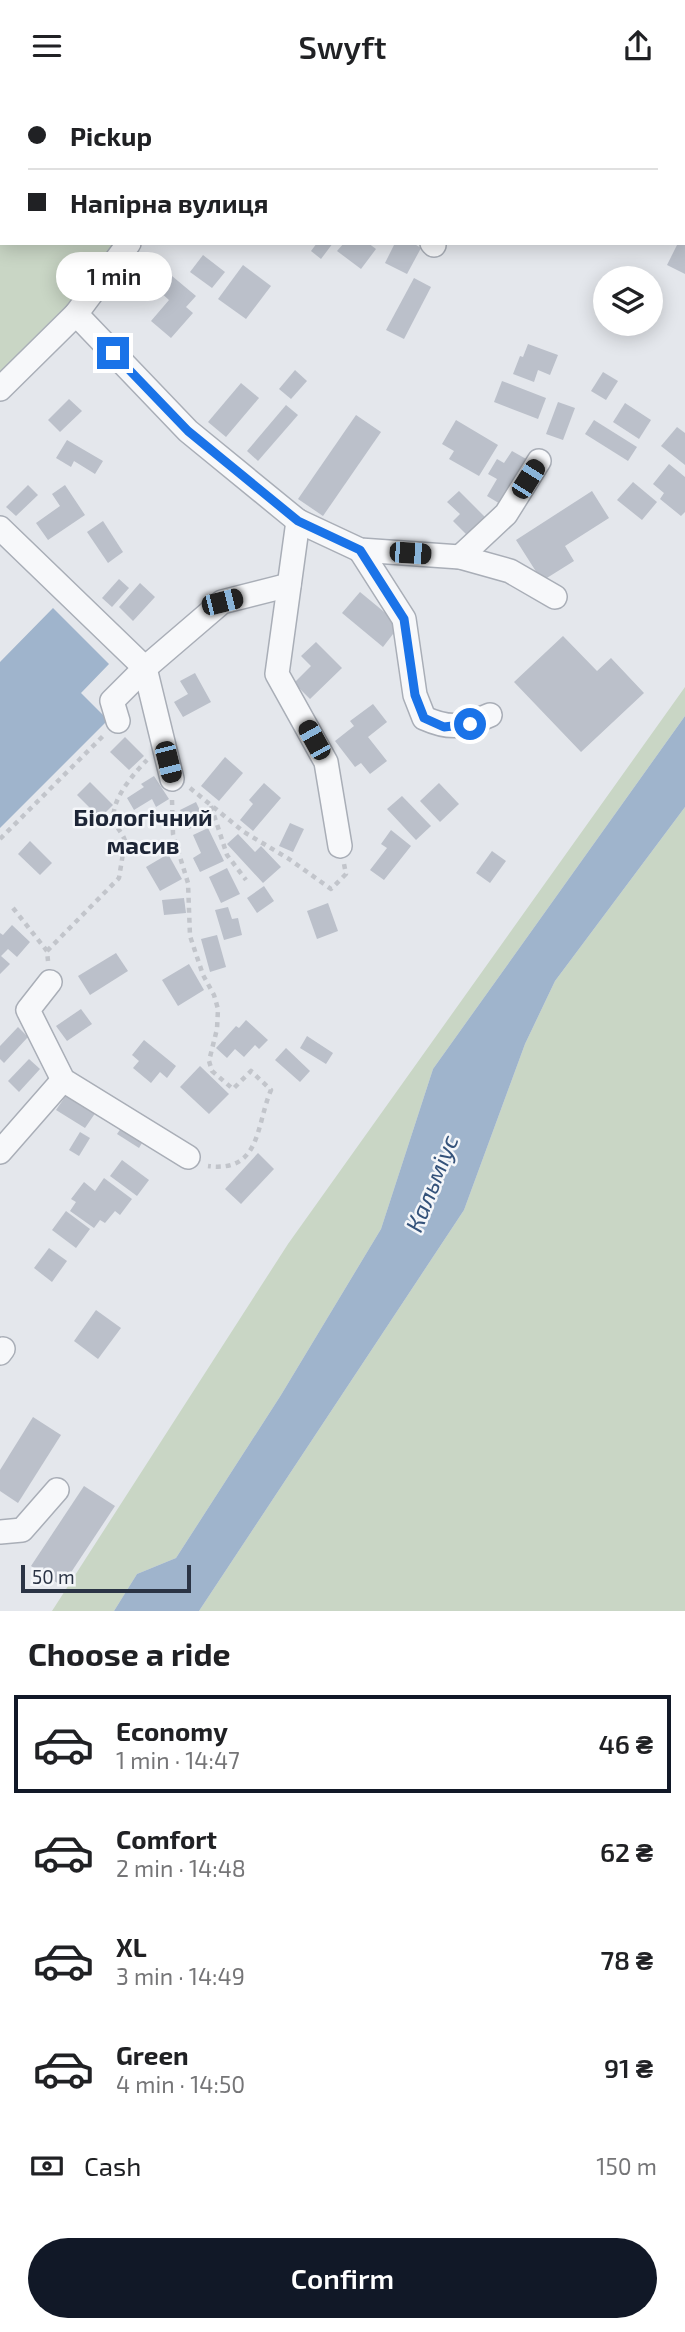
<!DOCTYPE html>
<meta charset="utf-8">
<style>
body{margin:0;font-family:"Exo 2",sans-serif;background:#f6f6f6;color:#202124;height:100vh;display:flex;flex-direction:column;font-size:26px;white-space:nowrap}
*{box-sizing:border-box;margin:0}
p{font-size:23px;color:#757577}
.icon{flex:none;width:38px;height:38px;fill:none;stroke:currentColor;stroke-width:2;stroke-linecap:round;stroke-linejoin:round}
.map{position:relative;height:1520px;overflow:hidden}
.sheet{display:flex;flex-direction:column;background:#fff;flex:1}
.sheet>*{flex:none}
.guide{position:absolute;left:0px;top:0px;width:686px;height:154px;box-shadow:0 4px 18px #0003;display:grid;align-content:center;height:154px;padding:0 28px;background:#fff}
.controls{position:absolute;left:593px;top:175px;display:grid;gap:14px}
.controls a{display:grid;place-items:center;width:70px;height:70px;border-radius:50%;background:#fff;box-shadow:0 4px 18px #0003;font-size:35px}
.scale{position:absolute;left:21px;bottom:18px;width:170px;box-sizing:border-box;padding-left:7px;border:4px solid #2b3445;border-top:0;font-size:19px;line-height:24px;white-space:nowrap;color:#2b3445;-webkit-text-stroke:5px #f4f6f9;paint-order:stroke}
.end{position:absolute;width:32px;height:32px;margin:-16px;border:9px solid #1a73e8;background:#fff;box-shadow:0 0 0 4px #fff}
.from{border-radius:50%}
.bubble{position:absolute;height:49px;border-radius:24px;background:#fff;box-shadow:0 4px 18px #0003;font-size:23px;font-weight:600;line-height:49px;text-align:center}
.car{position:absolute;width:21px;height:42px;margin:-21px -10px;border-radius:9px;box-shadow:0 0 5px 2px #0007;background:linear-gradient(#222 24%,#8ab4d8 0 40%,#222 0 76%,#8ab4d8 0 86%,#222 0)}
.guide b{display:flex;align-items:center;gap:24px;height:66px;font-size:26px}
.guide b+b{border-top:2px solid #e0e0e0}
.guide i{width:18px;height:18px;background:#202124}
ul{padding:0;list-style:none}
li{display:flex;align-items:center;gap:21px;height:98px;margin:0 14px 10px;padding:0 14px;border:4px solid transparent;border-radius:0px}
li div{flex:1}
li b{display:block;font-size:26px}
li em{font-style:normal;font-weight:600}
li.selected{border-color:#111827}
li>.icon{width:63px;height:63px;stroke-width:1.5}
h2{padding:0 28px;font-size:32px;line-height:84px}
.pay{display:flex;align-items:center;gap:18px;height:77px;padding:0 28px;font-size:26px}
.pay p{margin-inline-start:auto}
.action{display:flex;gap:14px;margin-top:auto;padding:14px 28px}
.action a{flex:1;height:80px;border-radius:42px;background:#111827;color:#fff;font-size:28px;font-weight:600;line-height:80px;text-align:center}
header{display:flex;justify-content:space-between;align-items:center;height:91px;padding:0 28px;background:#fff;font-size:32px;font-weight:600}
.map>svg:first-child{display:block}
</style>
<header><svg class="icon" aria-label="menu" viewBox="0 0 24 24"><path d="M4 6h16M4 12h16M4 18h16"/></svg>Swyft<svg class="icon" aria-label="share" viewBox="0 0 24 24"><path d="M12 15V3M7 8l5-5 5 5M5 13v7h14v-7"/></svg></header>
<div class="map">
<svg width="685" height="1520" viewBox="0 0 685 1520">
<rect width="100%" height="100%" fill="#e4e7ec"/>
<!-- green -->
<g fill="#c9d6c5">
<polygon points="0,0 244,0 243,2 2,2 2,152 129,152 0,298"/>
<polygon points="685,596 685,625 433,978 381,1138 281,1304 176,1467 137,1483 114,1520 52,1520 288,1153"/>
<polygon points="685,716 685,1520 199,1520 464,1119 525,953 555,890"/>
</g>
<!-- water -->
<g fill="#9fb4cc">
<polygon points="53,517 109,573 81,602 108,629 0,737 0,571"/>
<polygon points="685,625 685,716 555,890 525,953 464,1119 199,1520 114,1520 137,1483 176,1467 281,1304 381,1138 433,978"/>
</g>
<!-- building -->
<g fill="#bbc0ca">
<polygon points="317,152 333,152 321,168 311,160"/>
<polygon points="344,152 368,152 376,158 361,178 337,160"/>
<polygon points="395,152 413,152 421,157 407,183 385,172"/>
<polygon points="678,152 685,152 685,183 667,174"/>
<polygon points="203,164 225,181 212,197 190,181"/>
<polygon points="243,174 271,195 246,228 218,208"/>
<polygon points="172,185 196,205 186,216 193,222 171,247 151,230 169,209 159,200"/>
<polygon points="414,187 431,196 404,248 386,239"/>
<polygon points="528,253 558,264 550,284 538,279 534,291 513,283 520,265 523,266"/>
<polygon points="295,279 307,290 291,308 279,298"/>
<polygon points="603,281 618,290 606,309 591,300"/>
<polygon points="502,290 546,307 538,328 494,311"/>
<polygon points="241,292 259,307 226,346 208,331"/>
<polygon points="69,308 82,320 60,341 48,329"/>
<polygon points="558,311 575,317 563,349 546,343"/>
<polygon points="625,312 651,329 639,348 613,331"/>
<polygon points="286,314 298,324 258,370 247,360"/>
<polygon points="356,324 381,341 323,425 298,408"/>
<polygon points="456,329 498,354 479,385 449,368 454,360 442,353"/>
<polygon points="594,329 637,356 628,370 585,343"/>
<polygon points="677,336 685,342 685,374 661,355"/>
<polygon points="67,349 103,370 95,383 74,370 71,376 56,367"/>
<polygon points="512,360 528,369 502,414 487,405 497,388 488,383 497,368 504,372"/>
<polygon points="669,373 685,386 685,421 681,425 660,408 664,402 653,393"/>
<polygon points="633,391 657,411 642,429 617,409"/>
<polygon points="28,394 38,404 16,425 6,416"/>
<polygon points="65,394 85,424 48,449 36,432 60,415 52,403"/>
<polygon points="459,400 486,427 468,445 453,430 460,423 447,411"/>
<polygon points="592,400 609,427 565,455 574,470 542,490 516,449"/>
<polygon points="103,430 123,461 108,472 87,441"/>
<polygon points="119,488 129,497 112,516 102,507"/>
<polygon points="140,492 155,506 133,530 119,516"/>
<polygon points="360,501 400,534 383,556 342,522"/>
<polygon points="563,545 597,580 611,567 644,602 581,661 514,591"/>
<polygon points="316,551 342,577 310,608 294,592 311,575 301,565"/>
<polygon points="195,582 211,611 183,626 174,611 188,603 180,590"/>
<polygon points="373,613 387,631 368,646 387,670 370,683 361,672 355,676 335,650 354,635 350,630"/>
<polygon points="125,646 144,665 129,679 110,661"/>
<polygon points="225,666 243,682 219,710 201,695"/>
<polygon points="154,685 169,708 156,716 152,708 134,719 127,707 144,696 141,693"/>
<polygon points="90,691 113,714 100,727 77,704"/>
<polygon points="264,692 281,707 253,740 240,729 253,713 249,709"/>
<polygon points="439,692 459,713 440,731 420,710"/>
<polygon points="402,705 431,735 416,749 387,718"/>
<polygon points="196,711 205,730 189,738 180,719"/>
<polygon points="290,732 304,738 293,761 279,755"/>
<polygon points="208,737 224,770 200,781 193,767 201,762 193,744"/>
<polygon points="391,739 411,755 384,789 370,779 387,757 381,753"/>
<polygon points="238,743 255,761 261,755 281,776 263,792 227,753"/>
<polygon points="30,750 52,772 40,784 18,763"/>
<polygon points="492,760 506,770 490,792 476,782"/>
<polygon points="168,763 182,788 160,800 146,776"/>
<polygon points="227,777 240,803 221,812 209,786"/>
<polygon points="264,795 274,810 257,822 247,807"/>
<polygon points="184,807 186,822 164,824 162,809"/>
<polygon points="328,812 338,840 317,848 307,820"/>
<polygon points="228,816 232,828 238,827 242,844 224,849 215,819"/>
<polygon points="12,834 30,851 17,866 8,858 1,865 10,873 0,883 0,842 3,844"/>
<polygon points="217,844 226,876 210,881 201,848"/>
<polygon points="116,862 128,880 90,904 78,885"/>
<polygon points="189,873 204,899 178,915 162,889"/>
<polygon points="81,918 92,933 67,950 56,935"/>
<polygon points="246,929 268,949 259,958 255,954 244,966 235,958 227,967 216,957 236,935 239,937"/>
<polygon points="18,936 28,946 4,972 0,968 0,955"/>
<polygon points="307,945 333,962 326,973 300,957"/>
<polygon points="144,949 176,975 167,987 160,981 151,992 133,977 139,970 132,964"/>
<polygon points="286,957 310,980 300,991 275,969"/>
<polygon points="29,968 40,978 19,1001 8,990"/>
<polygon points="200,975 229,1003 209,1023 180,996"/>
<polygon points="67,1003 96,1021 85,1037 56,1019"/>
<polygon points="124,1033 145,1047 139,1057 117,1043"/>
<polygon points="80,1041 90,1047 79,1065 69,1059"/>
<polygon points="258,1062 274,1078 241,1113 225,1098"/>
<polygon points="122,1069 149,1089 137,1105 110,1085"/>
<polygon points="104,1087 132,1108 120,1124 115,1120 105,1132 100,1129 94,1137 70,1120 76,1111 71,1108 84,1091 95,1100"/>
<polygon points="66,1120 90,1138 76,1157 52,1139"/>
<polygon points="49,1157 67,1170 52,1191 34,1177"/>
<polygon points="96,1219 121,1237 98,1268 74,1250"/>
<polygon points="33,1326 61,1344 18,1412 0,1400 0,1379"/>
<polygon points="84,1395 115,1415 62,1495 31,1475"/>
</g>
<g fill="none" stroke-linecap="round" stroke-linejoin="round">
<!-- minor casing -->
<g stroke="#a9aeb7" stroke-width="26">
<g id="minor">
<polyline points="243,2 244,0"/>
<polyline points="432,152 434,154"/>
<polyline points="76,223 188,340 298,430 360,459 460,466 510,480 555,506"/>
<polyline points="0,298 76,223 129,152"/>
<polyline points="298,430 277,583 326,671 340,755"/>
<polyline points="0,437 145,577 172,688"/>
<path d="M360,459l44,69 11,76 9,23c27,12 39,9 66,-3"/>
<polyline points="460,466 506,423 539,370"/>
<polyline points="118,630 112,610 145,577 222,511 289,494"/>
<polyline points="50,891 28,919 63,989 188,1066"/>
<polyline points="0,1061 63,989"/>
<polyline points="0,1262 3,1258"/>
<polyline points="0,1441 22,1439 57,1399"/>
</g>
</g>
<!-- path -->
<g stroke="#c2c5cb" stroke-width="4.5" stroke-dasharray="5 5" stroke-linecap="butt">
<polyline points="190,697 244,741 289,768 331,798 346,783 344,773"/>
<path d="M172,709l1,34 15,49 2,53 13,39 11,20 4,14 -1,20 -8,32 3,10 21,18 18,-18 20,19c-15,35 -10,83 -63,76"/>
<polyline points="211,715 227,764 246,789"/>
<polyline points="0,748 103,645"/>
<polyline points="13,817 47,860 48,870"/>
<path d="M47,860l72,-73 6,-37c-2,-8 -9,-13 -11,-21 -4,-19 20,-47 33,-60"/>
</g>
<!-- minor -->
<use href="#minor" stroke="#f7f8fa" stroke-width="23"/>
</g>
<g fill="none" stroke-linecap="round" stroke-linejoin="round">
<!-- route -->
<polyline stroke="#1a73e8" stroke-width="9" points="113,262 188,340 298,430 360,459 404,528 415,604 424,627 444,636 470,633"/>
</g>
<g text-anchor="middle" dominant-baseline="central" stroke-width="5" stroke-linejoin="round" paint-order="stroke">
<!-- neighbourhood labels -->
<g font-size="24" font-weight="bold" fill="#1d2536" stroke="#f4f6f9">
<text x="143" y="725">Біологічний<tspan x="143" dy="28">масив</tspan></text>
</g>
<!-- water labels -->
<g font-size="24" font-style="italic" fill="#34527a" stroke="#f4f6f9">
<text transform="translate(431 1092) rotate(-68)">Кальміус</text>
</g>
</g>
</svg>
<div class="controls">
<a><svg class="icon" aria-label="layers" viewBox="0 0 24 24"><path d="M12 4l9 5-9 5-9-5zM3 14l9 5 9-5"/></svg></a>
</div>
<div class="scale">50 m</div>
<i class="end from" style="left:470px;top:633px"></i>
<i class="end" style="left:113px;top:262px"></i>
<div class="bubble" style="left:56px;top:161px;width:116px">1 min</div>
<i class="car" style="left:528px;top:388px;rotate:32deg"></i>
<i class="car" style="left:410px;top:462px;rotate:94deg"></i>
<i class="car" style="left:222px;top:511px;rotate:76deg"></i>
<i class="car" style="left:314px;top:649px;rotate:331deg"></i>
<i class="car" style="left:168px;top:671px;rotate:166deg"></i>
<div class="guide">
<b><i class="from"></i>Pickup</b>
<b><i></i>Напірна вулиця</b>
</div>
</div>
<section class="sheet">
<h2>Choose a ride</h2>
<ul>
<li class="selected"><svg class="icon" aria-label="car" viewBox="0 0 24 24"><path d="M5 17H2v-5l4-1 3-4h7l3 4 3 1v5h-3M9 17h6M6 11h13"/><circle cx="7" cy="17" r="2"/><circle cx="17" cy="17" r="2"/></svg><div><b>Economy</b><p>1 min · 14:47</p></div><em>46 ₴</em></li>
<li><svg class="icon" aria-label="car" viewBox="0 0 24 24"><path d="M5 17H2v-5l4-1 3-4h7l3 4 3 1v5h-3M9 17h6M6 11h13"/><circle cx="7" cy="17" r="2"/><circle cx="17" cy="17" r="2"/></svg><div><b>Comfort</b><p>2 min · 14:48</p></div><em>62 ₴</em></li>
<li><svg class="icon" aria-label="car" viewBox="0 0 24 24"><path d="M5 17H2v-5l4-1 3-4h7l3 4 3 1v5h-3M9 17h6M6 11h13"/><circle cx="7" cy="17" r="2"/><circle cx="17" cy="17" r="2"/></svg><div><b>XL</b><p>3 min · 14:49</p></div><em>78 ₴</em></li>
<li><svg class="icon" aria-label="car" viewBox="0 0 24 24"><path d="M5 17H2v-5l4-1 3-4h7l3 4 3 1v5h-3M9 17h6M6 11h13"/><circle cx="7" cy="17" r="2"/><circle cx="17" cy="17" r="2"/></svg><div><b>Green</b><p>4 min · 14:50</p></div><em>91 ₴</em></li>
</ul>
<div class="pay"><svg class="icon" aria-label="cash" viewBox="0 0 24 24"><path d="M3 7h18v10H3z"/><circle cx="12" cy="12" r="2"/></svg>Cash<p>150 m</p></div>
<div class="action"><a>Confirm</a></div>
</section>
